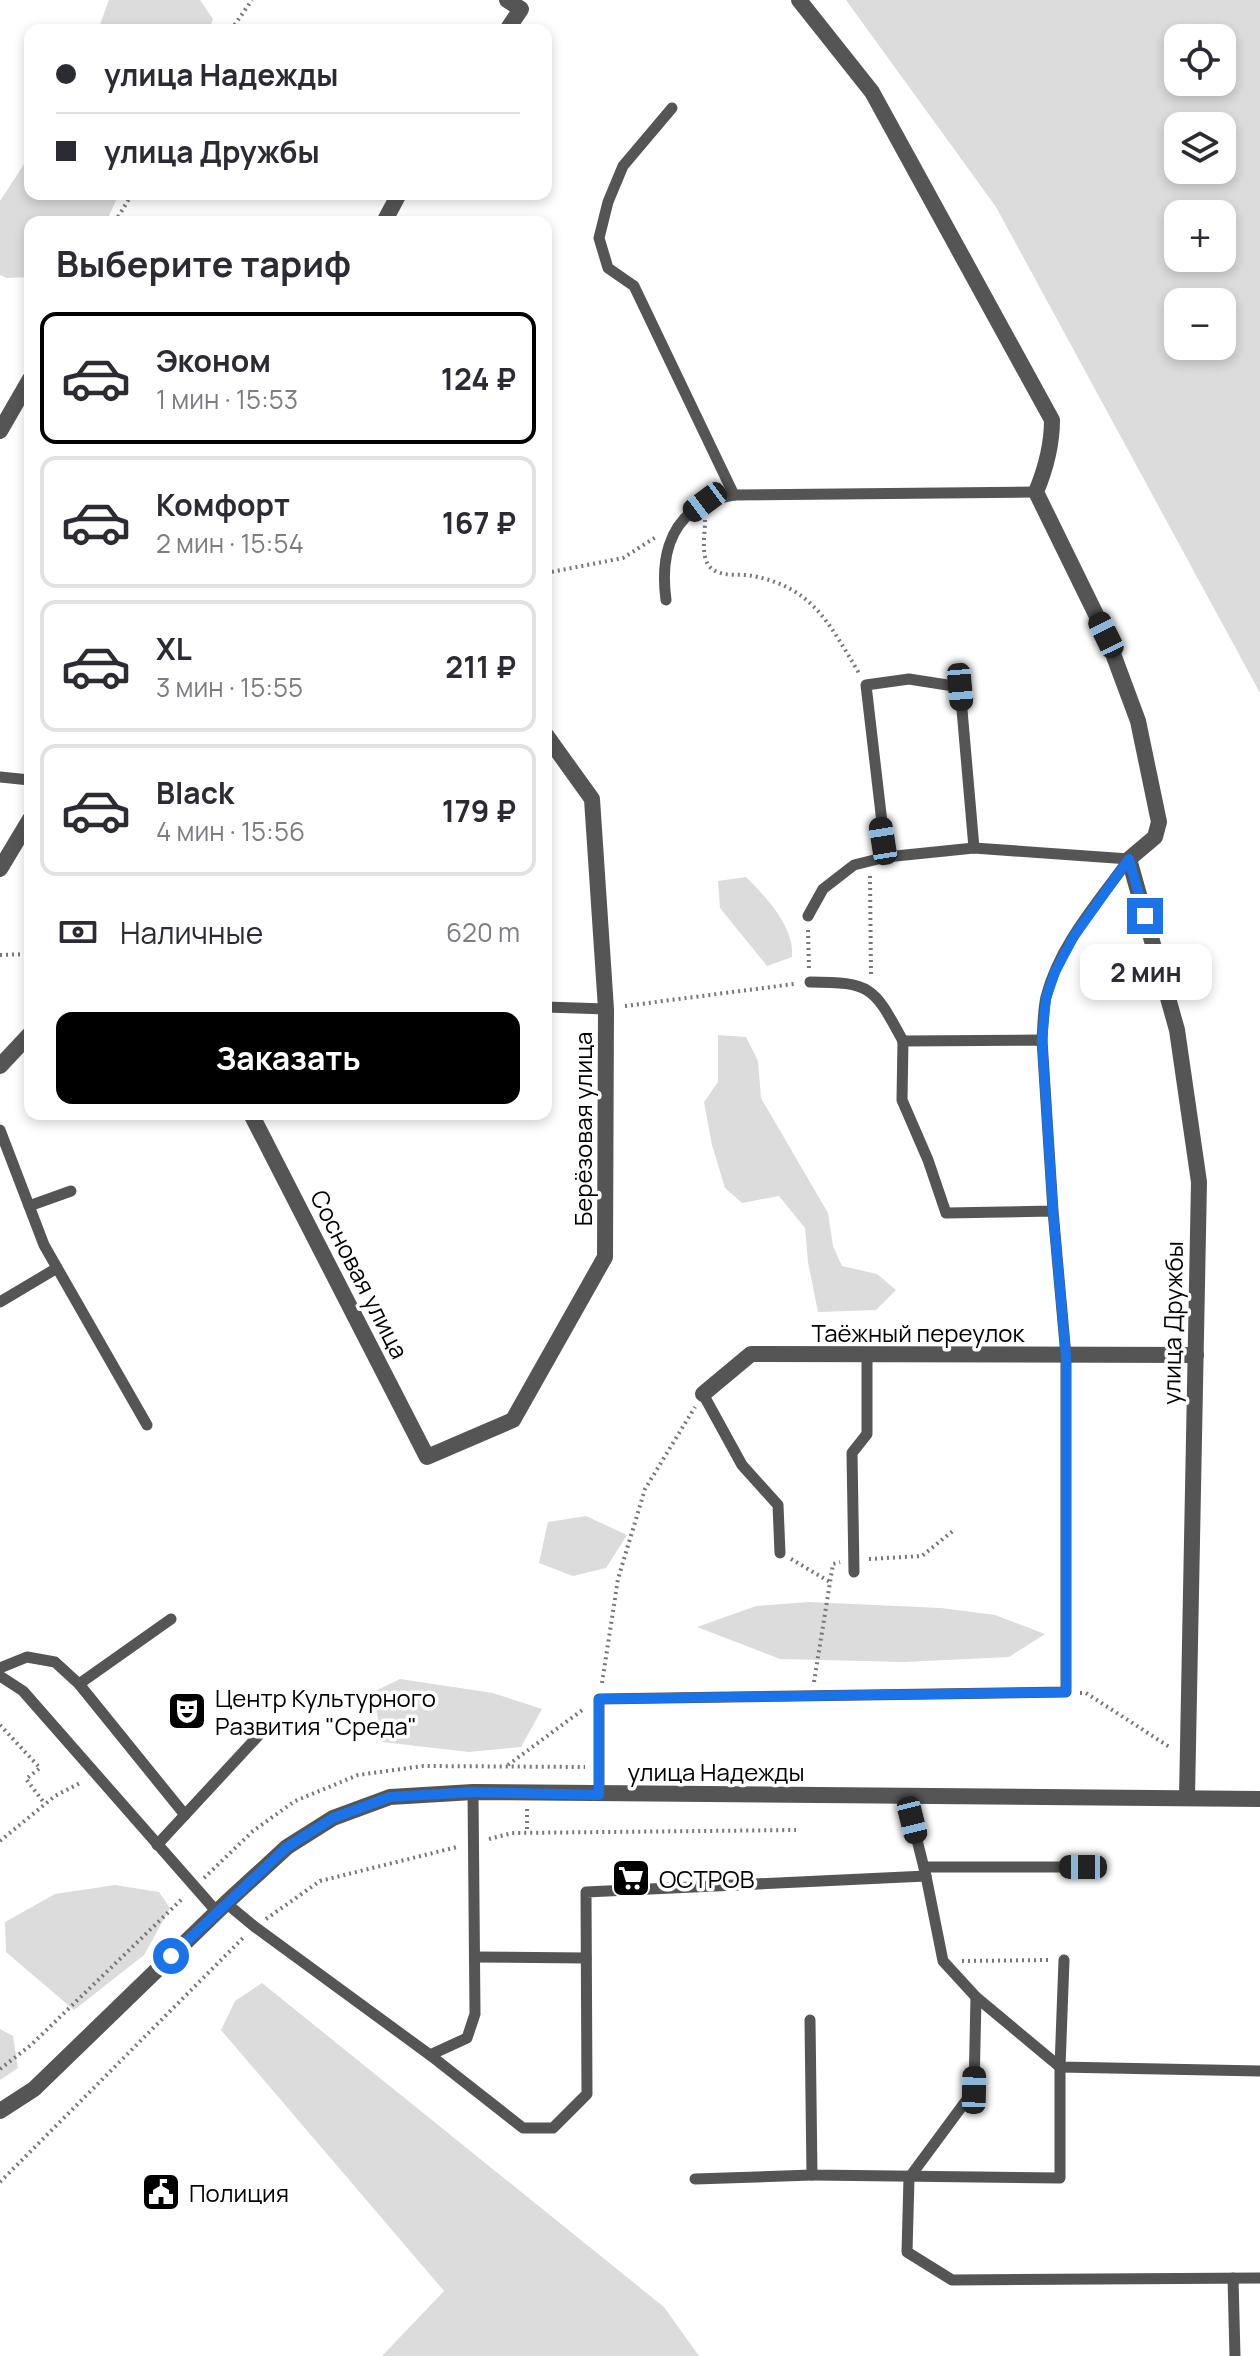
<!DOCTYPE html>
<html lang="ru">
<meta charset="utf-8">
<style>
body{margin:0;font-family:Manrope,sans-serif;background:#f2f2f3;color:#2b2b33;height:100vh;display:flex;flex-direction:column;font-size:30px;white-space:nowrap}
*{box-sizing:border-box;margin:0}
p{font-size:26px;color:#7c7c81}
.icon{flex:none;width:44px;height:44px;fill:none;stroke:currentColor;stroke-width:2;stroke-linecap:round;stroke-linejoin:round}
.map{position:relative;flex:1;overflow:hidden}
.side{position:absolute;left:24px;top:216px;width:528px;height:904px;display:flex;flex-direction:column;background:#fff;border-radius:16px;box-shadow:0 4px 12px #0003}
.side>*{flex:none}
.banner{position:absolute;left:24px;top:24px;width:528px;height:176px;border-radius:16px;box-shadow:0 4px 12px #0003;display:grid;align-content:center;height:176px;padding:0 32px;background:#fff}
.controls{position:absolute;left:1164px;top:24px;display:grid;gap:16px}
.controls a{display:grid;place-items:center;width:72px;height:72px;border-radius:16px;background:#fff;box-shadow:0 4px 12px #0003;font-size:40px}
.end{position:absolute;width:36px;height:36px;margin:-18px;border:10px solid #1a73e8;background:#fff;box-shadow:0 0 0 4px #fff}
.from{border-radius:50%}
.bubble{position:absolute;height:56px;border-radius:16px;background:#fff;box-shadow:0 4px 12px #0003;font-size:26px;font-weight:700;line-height:56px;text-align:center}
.car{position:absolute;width:24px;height:48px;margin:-24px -12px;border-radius:10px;box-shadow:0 0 6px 2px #0007;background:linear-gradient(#222 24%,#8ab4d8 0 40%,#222 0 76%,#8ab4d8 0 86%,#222 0)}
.banner b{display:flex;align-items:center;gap:28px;height:76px;font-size:30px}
.banner b+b{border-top:2px solid #e1e1e2}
.banner i{width:20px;height:20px;background:#2b2b33}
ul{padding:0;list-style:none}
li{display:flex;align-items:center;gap:24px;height:132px;margin:0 16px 12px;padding:0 16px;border:4px solid #e1e1e2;border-radius:16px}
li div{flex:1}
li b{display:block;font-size:30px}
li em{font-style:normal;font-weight:700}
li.current{border-color:#000}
li>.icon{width:72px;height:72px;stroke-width:1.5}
h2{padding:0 32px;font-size:36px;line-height:96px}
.pay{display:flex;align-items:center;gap:20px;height:88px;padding:0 32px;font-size:30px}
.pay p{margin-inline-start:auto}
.cta{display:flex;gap:16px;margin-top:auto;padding:16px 32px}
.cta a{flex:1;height:92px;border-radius:16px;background:#000;color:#fff;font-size:32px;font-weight:700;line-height:92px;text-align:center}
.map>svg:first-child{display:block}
</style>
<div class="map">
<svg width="1260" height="2356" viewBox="0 0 1260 2356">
<rect width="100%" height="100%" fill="#fff"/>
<!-- green -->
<g fill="#dcdcdc" fill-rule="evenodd">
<polygon points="109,0 200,0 213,19 209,30 98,30"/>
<path d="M846,0h414v693l-264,-486zM1178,38h44v44h-44zM1178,126h44v44h-44zM1178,214h44v44h-44zM1178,302h44v44h-44z"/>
<polygon points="30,155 30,194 119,194 106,222 30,222 30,277 6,278 0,275 0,201"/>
<path d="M746,877c21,21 48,49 46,80l-25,9 -47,-58 -2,-27z"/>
<polygon points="718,1035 746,1037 758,1061 761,1098 828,1213 833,1246 842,1266 877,1274 896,1290 876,1310 818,1312 808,1262 805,1228 779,1196 742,1203 725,1188 712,1145 704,1102 718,1082"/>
<polygon points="586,1516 627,1535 606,1568 573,1576 539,1563 548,1522"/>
<polygon points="809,1602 941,1608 995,1615 1045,1634 1009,1657 904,1662 780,1659 697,1627 756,1606"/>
<polygon points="400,1679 493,1693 542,1709 521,1747 469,1752 382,1742 373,1692"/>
<polygon points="115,1885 159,1892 170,1908 144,1955 74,2010 6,1952 5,1922 55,1894"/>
<polygon points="262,1983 664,2307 699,2356 382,2356 444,2291 221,2030 235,2001"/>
<polygon points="0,2029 13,2036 18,2068 0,2080"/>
</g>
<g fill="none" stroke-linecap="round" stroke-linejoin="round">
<!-- path -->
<g stroke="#777" stroke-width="4" stroke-dasharray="2 4" stroke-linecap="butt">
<polyline points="231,30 252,0"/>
<polyline points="115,222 132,194"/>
<path d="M705,520c0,15 -5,38 6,48 11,10 29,5 42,8 61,12 76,48 106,97"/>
<polyline points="546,573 623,558 656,537"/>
<polyline points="870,876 871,975"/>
<polyline points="808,930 809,970"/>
<polyline points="0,955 30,954"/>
<polyline points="625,1006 794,984"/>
<polyline points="791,1559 830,1582"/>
<polyline points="869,1559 922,1556 954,1530"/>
<polyline points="814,1682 833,1564 840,1562"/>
<polyline points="602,1683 618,1579 645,1489 695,1407"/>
<polyline points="1080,1693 1086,1693 1171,1748"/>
<polyline points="0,1725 40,1768 26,1779 45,1804"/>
<polyline points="508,1765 585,1708"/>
<polyline points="527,1809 527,1833"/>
<polyline points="489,1839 512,1833 796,1830"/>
<polyline points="0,1841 55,1796 82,1782"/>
<polyline points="204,1878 253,1831 295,1801 358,1775 423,1766 585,1767"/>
<polyline points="266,1919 320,1881 457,1847"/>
<polyline points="962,1961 1049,1960"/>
<polyline points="0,2069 31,2045 183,1898"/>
<polyline points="0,2182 244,1937"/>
</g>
<!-- lane -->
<g stroke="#555" stroke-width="11">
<polyline points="672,108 623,166 608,202 599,238 608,268 634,286 734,495"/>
<path d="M666,600c-5,-37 1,-76 37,-96 8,-5 21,-7 31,-9l302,-3"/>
<polyline points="0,777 30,780"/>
<polyline points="886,857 866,685 909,679 960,687 974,848"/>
<polyline points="808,916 823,889 854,865 886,857 974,848 1129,859"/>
<path d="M810,982c63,0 64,6 93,59"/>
<polyline points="546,1007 606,1009"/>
<path d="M1042,1040c1,-14 1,-30 4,-43 13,-52 53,-96 83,-138"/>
<polyline points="0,1130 44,1245 147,1425"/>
<polyline points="29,1206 71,1191"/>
<polyline points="0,1302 57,1268"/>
<polyline points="703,1394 742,1465 778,1505 780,1553"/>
<polyline points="854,1572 852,1453 867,1434 867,1357"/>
<polyline points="0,1668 27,1657 55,1662 79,1684 171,1619"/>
<polyline points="0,1676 23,1691 217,1912"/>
<polyline points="79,1684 185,1815"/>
<polyline points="599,1795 599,1699 1066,1692 1066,1356 1053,1211 1042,1040 903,1041 902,1100 928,1160 946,1213 1053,1211"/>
<polyline points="906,1796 926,1876 943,1961 976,1997 1060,2067 1260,2071"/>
<polyline points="157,1845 259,1735"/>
<polyline points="924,1867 1083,1867"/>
<polyline points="226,1903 255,1927 430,2055 523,2128 553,2128 587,2094 586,1892 926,1876"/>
<polyline points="475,1957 586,1958"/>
<polyline points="976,1997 974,2090 909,2178 907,2252 952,2280 1260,2278"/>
<polyline points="810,2020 812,2175 1060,2178 1060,2067 1064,1960"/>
<polyline points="430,2055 467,2038 475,2014 473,1792"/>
<polyline points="695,2179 812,2175"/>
<polyline points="1233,2278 1235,2356"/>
</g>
<!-- street -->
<g stroke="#555" stroke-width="16">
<path d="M799,0l73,92 180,328c0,26 -6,48 -16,72l70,143 32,86 21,101 -4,15 -26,22 48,171 22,152 -12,615"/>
<polyline points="507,30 521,9 507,0"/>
<polyline points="384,222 399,194"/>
<polyline points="0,431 30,379"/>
<polyline points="0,869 30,819"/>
<polyline points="0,1066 30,1034"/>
<polyline points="251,1114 427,1457 513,1420 605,1257 606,1009 592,799 546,735"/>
<polyline points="703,1394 751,1354 1196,1355"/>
<polyline points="0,2111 34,2089 226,1903 287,1847 333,1818 390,1797 473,1792 1260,1799"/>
</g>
</g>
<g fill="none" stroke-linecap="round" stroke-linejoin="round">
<!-- route -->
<polyline stroke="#1a73e8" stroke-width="10" points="171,1956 287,1847 333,1818 390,1797 473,1792 599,1795 599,1699 1066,1692 1066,1356 1053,1211 1042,1040 1046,998 1055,972 1074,936 1129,859 1145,916"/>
</g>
<!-- icons -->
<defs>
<g id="theatre-square" transform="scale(2)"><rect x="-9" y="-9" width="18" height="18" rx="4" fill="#000" stroke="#fff"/><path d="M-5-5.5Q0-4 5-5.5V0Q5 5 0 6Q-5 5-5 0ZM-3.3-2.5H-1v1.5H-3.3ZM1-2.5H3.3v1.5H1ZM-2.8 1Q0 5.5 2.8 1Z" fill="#fff"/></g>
<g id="supermarket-square" transform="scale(2)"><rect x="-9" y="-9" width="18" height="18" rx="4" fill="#000" stroke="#fff"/><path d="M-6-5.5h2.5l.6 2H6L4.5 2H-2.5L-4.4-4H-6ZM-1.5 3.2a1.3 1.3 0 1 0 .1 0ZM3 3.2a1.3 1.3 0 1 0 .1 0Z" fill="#fff"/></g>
<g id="civic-square" transform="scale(2)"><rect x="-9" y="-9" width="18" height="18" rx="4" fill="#000" stroke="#fff"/><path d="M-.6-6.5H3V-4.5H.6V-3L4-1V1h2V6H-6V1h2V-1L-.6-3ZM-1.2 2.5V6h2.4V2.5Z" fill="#fff"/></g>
</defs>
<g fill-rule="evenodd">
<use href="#theatre-square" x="187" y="1711"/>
<use href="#supermarket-square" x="631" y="1878"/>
<use href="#civic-square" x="161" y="2192"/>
</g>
<g text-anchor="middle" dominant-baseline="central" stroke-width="7" stroke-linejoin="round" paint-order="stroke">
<!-- street labels -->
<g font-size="24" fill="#000" stroke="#fff">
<text transform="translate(582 1129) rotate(-90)">Берёзовая улица</text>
<text transform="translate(360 1274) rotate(63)">Сосновая улица</text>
<text transform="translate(1172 1323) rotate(-89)">улица Дружбы</text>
<text x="918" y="1332">Таёжный переулок</text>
<text x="716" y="1771">улица Надежды</text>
</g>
<!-- poi labels -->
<g font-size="24" fill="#000" stroke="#fff" text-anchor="start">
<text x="215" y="1697">Центр Культурного<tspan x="215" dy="28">Развития "Среда"</tspan></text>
<text x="659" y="1878">ОСТРОВ</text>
<text x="189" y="2192">Полиция</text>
</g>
</g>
</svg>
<div class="controls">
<a><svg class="icon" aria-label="locate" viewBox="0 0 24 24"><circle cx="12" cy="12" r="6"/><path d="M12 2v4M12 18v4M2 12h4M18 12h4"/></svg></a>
<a><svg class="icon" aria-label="layers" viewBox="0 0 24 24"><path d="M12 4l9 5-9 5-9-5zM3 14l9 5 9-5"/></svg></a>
<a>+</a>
<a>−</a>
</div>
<i class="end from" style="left:171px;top:1956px"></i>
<i class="end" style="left:1145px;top:916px"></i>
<div class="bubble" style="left:1080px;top:944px;width:132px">2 мин</div>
<i class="car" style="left:705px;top:502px;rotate:233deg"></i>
<i class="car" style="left:1106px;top:635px;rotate:334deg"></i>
<i class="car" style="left:960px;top:687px;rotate:175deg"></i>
<i class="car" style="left:883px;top:841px;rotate:351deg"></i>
<i class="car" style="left:912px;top:1820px;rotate:166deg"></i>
<i class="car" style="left:1083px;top:1867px;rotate:270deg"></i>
<i class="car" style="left:974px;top:2090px;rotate:1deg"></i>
<div class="banner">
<b><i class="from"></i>улица Надежды</b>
<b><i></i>улица Дружбы</b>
</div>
<section class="side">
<h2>Выберите тариф</h2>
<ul>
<li class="current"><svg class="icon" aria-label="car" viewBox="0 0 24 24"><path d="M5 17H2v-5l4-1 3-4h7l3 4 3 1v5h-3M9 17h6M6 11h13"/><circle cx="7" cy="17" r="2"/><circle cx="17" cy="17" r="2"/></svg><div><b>Эконом</b><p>1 мин · 15:53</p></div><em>124 ₽</em></li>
<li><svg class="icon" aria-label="car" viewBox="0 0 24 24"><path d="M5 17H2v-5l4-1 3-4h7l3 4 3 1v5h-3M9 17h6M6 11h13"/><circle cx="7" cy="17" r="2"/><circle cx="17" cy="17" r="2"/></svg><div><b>Комфорт</b><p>2 мин · 15:54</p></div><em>167 ₽</em></li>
<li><svg class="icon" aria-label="car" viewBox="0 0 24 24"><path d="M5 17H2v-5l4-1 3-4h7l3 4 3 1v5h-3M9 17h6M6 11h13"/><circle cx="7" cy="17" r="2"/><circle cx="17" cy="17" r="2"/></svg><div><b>XL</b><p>3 мин · 15:55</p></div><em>211 ₽</em></li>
<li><svg class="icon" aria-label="car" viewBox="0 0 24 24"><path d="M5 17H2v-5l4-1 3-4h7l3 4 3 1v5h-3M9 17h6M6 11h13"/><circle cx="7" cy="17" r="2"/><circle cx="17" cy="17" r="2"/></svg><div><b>Black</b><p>4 мин · 15:56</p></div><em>179 ₽</em></li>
</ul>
<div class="pay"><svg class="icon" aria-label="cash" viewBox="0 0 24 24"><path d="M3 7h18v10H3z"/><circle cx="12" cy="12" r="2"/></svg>Наличные<p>620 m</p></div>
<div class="cta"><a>Заказать</a></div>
</section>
</div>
